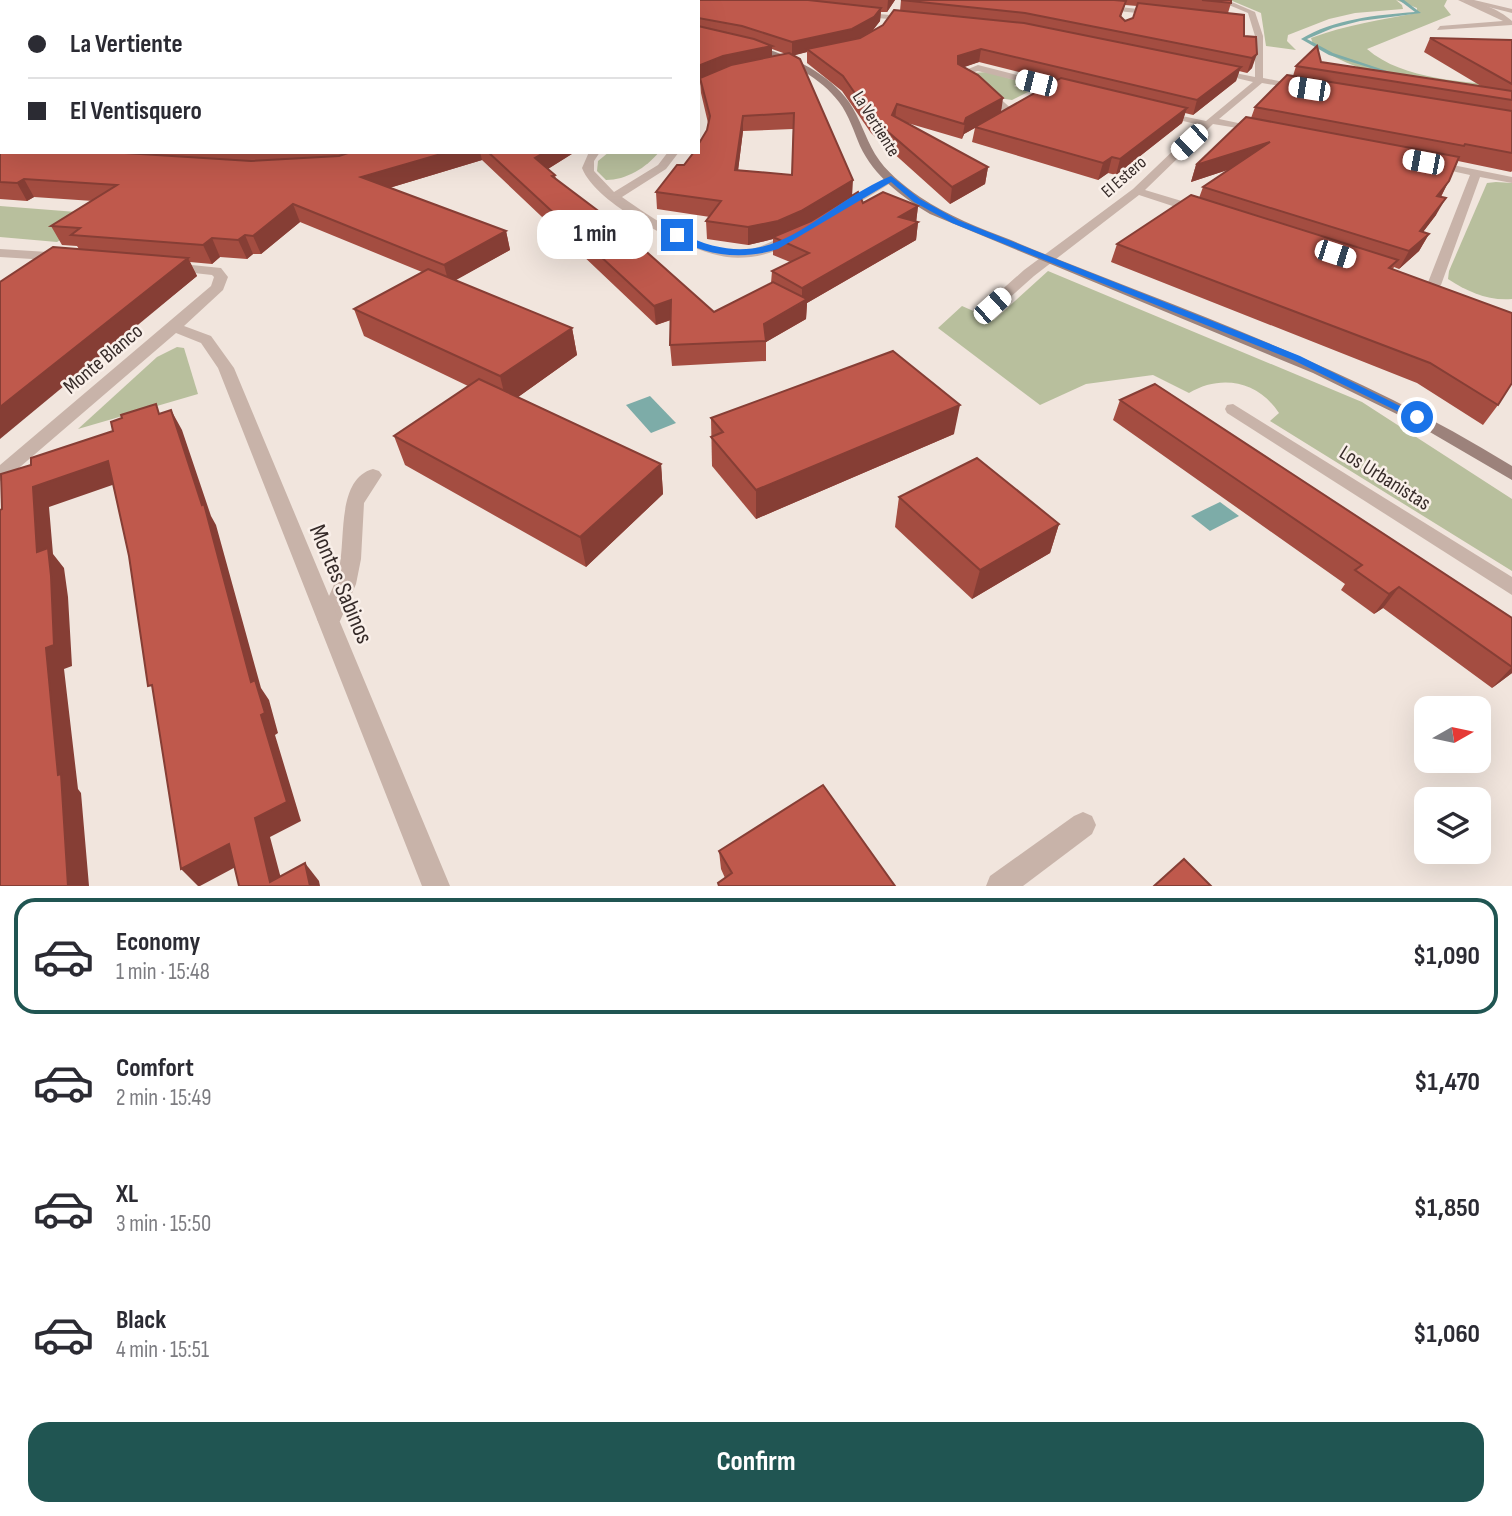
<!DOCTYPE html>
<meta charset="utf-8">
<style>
body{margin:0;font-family:"Sofia Sans Condensed",sans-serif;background:#f7f7f7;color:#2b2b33;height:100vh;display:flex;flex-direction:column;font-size:26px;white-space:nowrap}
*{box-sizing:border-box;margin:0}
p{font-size:23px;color:#7c7c81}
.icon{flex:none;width:38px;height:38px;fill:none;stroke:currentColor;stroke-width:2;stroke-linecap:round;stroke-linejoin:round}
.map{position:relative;height:886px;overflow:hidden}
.side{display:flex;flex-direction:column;background:#fff;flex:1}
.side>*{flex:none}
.top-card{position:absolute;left:0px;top:0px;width:700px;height:154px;box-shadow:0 7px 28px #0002;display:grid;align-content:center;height:154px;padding:0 28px;background:#fff}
.needle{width:46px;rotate:81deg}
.buttons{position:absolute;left:1414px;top:696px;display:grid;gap:14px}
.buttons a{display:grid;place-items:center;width:77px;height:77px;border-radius:14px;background:#fff;box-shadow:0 7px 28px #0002;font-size:35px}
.end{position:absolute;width:32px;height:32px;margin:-16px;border:9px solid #1a73e8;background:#fff;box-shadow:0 0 0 4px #fff}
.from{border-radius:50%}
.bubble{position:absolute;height:49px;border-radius:21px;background:#fff;box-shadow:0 7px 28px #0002;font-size:23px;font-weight:700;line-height:49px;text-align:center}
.car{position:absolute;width:21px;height:42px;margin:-21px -10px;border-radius:9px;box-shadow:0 0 5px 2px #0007;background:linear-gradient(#fff 24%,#345 0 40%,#fff 0 76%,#345 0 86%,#fff 0)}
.top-card b{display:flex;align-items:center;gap:24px;height:66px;font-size:26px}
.top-card b+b{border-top:2px solid #e1e1e2}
.top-card i{width:18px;height:18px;background:#2b2b33}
ul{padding:12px 0 0;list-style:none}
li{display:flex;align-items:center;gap:21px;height:116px;margin:0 14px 10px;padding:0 14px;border:4px solid transparent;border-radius:21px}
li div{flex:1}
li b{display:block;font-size:26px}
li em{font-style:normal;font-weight:700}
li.selected{border-color:#205552}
li>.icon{width:63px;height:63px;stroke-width:1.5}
.action{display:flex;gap:14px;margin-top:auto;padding:14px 28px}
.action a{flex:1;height:80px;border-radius:21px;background:#205552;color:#fff;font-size:28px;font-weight:700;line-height:80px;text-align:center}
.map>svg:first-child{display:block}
</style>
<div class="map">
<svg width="1512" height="886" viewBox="0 0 1512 886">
<rect width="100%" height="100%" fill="#f1e5dd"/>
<!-- green -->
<g fill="#b8bf9d">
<path d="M1230,0h217l-3,6 7,9 -84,34c37,32 99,32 145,38v10c-67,-11 -142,-13 -199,-53l-2,-6c35,-13 69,-18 106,-25v-5l-21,-8 6,5 1,4 -48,4 -26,6 -41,16 -1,6 9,9 -30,-4 -5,-33z"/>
<polygon points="988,72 1021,82 1014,86 1030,91 1012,100 1005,99 972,73"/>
<path d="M609,152h50c-13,16 -33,28 -53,28l-9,-9 1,-10z"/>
<path d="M1496,182l16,1v116c-24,2 -44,-7 -64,-20l1,-8 38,-88z"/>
<polygon points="0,206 102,214 57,242 0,237"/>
<path d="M1048,271l314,131 150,97v72l-242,-150 9,-8c-21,-32 -58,-39 -90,-20l-36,-18 -67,9 -46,21 -102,-77 24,-22 32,14z"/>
<polygon points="177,347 184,348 198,394 78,429 157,357"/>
</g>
<!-- water -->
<g fill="#7daca8">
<polygon points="650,396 676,423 651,433 626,405"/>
<polygon points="1220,502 1239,516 1210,531 1191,516"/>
</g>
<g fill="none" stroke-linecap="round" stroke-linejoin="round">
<!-- stream -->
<path fill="#7daca8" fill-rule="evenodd" d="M1399,0h5l17,13 -61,8 -27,7 -26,11 26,14 57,19v2l-61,-19 -28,-16c33,-20 75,-24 114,-27z"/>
<!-- lane -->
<g fill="#c8b3a9" fill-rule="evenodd">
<path d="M1458,0c18,0 41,9 54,21v4l-75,5 3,-4 63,-5z"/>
<path d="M373,469l6,2 3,4 -18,28 -3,56 -5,25 -16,37 -12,7 -8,-3 -3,-6c9,-17 18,-32 22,-51 7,-27 -3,-89 34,-99z"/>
<polygon points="1083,812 1092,816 1096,825 1092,834 1023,886 986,886 990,876 1074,816"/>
</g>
<!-- street -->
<g fill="#c8b3a9" fill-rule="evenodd">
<polygon points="1217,0 1227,0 1255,12 1263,36 1263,78 1304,86 1304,90 1262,83 1219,119 1262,128 1262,132 1213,124 1145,190 1205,208 1205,214 1197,214 1139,195 1034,276 997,309 987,309 987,303 1024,270 1133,189 1200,125 1158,115 1158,111 1206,121 1253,82 1211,72 1215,69 1255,77 1255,36 1248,13"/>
<polygon points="1461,0 1474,0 1512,9 1512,13"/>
<polygon points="1101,5 1157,11 1161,13 1157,15 1098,9"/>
<polygon points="857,12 912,17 916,19 912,21 854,16"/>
<polygon points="978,65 1072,89 1074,91 1069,94 978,71 967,74 983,83 1016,113 1008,115 977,87 956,74"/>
<path d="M589,152h11l-6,9v10l20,21 44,-27 10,-13h11l-13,17 -44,28c34,24 85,59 129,52 15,-3 27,-12 41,-16l6,4c-16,16 -48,23 -71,20 -38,-5 -131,-52 -145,-89z"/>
<polygon points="1433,161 1512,177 1512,183 1480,177 1441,285 1434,289 1427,285 1470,175 1429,166 1429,162"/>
<polygon points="887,177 897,179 844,212 834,209"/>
<polygon points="0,249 64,253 71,257 64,261 0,257"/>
<polygon points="172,263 221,268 228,277 223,290 184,326 211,336 234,368 450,886 422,886 218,368 201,343 176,333 6,479 0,481 0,465 211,286 214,277 212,275 167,270 165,267"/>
<polygon points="1233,404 1512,577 1512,595 1227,413 1225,409 1227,405"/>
</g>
<!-- secondary -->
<path fill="#9c827b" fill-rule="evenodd" d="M750,44c36,10 76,26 99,58 11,16 16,35 26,52 11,18 28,31 45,43 28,19 60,31 91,43 42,18 85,34 128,51 129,50 255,102 373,175v14l-101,-59 -98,-48 -383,-159c-28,-17 -56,-38 -70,-68 -6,-14 -11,-31 -21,-44 -22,-29 -58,-43 -92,-54z"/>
</g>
<!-- wall -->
<g fill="#a44d41" fill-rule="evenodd">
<path d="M0,0h895l-8,12h-6l-1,9 -7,9 -15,8 25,-13 17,-14 1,-11h329l1,3 -3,10 16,23 12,1 -4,31 -5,5 -8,-2 -3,10 -43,34 -8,-2 -3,10 -66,52 -8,-2 -10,7 -126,-38 3,-14 -11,6 -2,5 -58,-17 84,45 -3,17 -35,20 -79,-71 -29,-42 -35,-28v-11l-13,3 58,141 11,7 55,3 -2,16h2l-2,18 -109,63 -1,16 -40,23v19l-94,5 -2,-21 1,-25 -15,5 -174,-165 -93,28 117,43 4,19 -55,30 117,48 5,27 -59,42 143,67 2,30 -77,73 -181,-102 -11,-29 74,-50 -104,-50 -10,-27 68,-37 -122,-50 -39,32h-8l-6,5 -27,-2 -8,7 -22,-2 7,14 -42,34 -76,-61 -2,-3 -15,-1 -11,-19 42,-25 -59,-4 -7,4 -27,-2zM2,2h696v79l2,-1 1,13 7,30 -1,7 -13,22 -10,13 -28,27 1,17 53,8 -4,4 1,18 41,6 25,-6v16l17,7 -18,9 -1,12 -57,29 -158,-133 -1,-4 -7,-6 27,-17h-573zM1125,5l12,1 -4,12 -8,3 -4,-4zM772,49l14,5 -14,3zM979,62l76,19 -54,31 -38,-45zM793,129l-1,46 -54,-5 5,-39z"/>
<polygon points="1430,38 1512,40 1512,171 1511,172 1458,161 1441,197 1436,215 1423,232 1429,234 1419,251 1399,269 1394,267 1393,269 1498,405 1483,425 1417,383 1111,262 1117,244 1199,198 1203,187 1230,169 1191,182 1196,165 1251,118 1255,107 1293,76 1296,66 1321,62 1481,86 1424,52"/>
<polygon points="1120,400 1512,618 1512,673 1492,688 1383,608 1374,614 1341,590 1345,584 1113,420"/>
<polygon points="711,418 954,434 756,519 712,466"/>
<polygon points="899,497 1059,524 1050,553 972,599 895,527"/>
<polygon points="719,851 895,886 718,886 718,883 725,878 721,869"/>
</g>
<!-- shaded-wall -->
<g fill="#863e35">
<polygon points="888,0 895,0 887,12"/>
<polygon points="881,8 880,21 873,30 851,43 807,49 807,52 792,56 792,42"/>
<polygon points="772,46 772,60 723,70 698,81 698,66 723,56"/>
<polygon points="981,49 979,62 956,70 958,56"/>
<polygon points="1257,54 1252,68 1247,73 1252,58"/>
<polygon points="1241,67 1236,81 1193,115 1197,100"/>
<polygon points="1003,98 1001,113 964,134 962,139 966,118"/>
<polygon points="897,104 895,119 892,115"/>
<polygon points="1187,108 1182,123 1116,175 1120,159"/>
<polygon points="743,116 743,131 736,187 735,170"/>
<polygon points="1270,142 1264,158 1191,182 1196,165"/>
<polygon points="448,152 480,152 482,160 366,195 361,177"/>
<polygon points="545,152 575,152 538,175 535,158"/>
<polygon points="1112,157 1108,173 1098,180 1103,163"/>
<polygon points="988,167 985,184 950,204 952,187"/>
<polygon points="24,179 34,197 27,201 17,183"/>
<polygon points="853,180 852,197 801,228 773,237 773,239 748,245 748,227"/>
<polygon points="1449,181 1440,198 1437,196"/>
<polygon points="1446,198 1436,215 1410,249 1420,231"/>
<polygon points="293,204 300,222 261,254 253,236"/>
<polygon points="918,206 916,223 899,217"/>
<polygon points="918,222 916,240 807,303 806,319 766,342 764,324 802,303 802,288"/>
<polygon points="506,231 510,250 449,284 444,265"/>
<polygon points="1429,234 1419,251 1399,269 1409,251"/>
<polygon points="245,235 253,254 247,259 238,240"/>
<polygon points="212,238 220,257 212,264 203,245"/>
<polygon points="188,258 197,276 0,439 0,407"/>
<polygon points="671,300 673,319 656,325 654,306"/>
<polygon points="572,328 577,355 507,405 500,376"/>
<polygon points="960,405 954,434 756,519 756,490"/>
<polygon points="171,410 182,430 211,516 216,525 261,688 269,700 278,733 275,735 301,821 270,837 283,886 270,882 255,818 251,682 202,505"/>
<polygon points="108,461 121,482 49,507 53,554 64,568 68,597 72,666 64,669 78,789 81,793 89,886 68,886 37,552 33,487"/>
<polygon points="661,464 663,494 586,567 580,537"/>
<polygon points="1059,524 1050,553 972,599 980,570"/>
<polygon points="1399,587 1383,608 1374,614 1389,594"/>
<polygon points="1512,667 1512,673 1492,688"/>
<polygon points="229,844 245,862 200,886 198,886 181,869"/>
<polygon points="305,863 319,881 320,886 310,886"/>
</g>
<!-- building -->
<g fill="#bf594c" stroke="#863e35" stroke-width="2" fill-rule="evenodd">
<polygon points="0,0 808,0 881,8 874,17 852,29 792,42 742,26 698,18 698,2 2,2 2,136 0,136"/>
<polygon points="901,0 1114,0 1126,1 1120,16 1125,21 1133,18 1138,3 1244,15 1244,36 1256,37 1257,54 1252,58 1025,13"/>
<polygon points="1202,0 1231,0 1231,3"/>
<polygon points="894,10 1024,23 1241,67 1197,100 981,49 958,56 958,64 978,75 1003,98 966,118 964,124 897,104 892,115 988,167 952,187 872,118 843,76 807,49 860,38 883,25"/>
<polygon points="698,26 754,39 772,46 723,56 698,66"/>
<polygon points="1430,38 1512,40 1512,84"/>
<polygon points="1317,46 1321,62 1512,91 1512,100 1296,66"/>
<path d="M789,53l11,6 53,121 -52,31 -23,10 -30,6 -42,-6 15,-20 -65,-9 21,-27h7l10,-13h4v-7l9,-15 3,-14 -10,-38 31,-13zM794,113l-2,62 -57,-5 8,-54z"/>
<polygon points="1287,75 1512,111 1512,153 1465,144 1464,146 1255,107"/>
<polygon points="1061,78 1187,108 1120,159 1112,157 1103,163 975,127"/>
<polygon points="1246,117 1459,157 1449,181 1437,196 1446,198 1420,231 1429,234 1409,251 1203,187 1270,142 1196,165"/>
<polygon points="0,146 2,146 2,152 109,152 251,161 339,156 351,152 448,152 361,177 506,231 444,265 293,204 253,236 245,235 238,240 212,238 203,245 71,235 80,228 51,226 117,185 24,179 17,183 0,182"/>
<polygon points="488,152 545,152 535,158 555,175 552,176 613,222 714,312 773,282 807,299 764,324 766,341 670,345 671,300 654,306"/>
<polygon points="858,192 863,203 883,192 918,206 899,217 918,222 802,288 772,271 809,253 773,237 811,221"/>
<polygon points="1191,195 1398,260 1389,268 1512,313 1512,383 1498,405 1430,363 1117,244"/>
<polygon points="53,247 188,258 0,407 0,282"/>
<polygon points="428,269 572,328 500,376 354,309"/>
<polygon points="893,351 960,405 756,490 711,437 723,432 711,418"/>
<polygon points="479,379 661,464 580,537 394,436"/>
<polygon points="1155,384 1512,618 1512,667 1399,587 1389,594 1355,570 1362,565 1120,400"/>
<polygon points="156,404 159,414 171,410 202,505 204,504 251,682 255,680 265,713 261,715 287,802 255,818 270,882 305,863 310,886 239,886 229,844 181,869 152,685 148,686 129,556 108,461 33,487 37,552 48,548 51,576 54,645 46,648 58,775 61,774 68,886 0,886 0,510 2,509 1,474 31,465 31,458 113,431 111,422 122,418 121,415"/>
<polygon points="977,458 1059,524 980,570 899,497"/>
<polygon points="823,785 895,886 719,886 718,883 732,873 719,851"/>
<polygon points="1184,859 1211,886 1154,886"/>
</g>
<!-- route -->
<path fill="#1a73e8" d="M891,176l29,23 38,21 342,136 122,61 -9,2 -120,-59 -341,-137 -38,-21 -23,-20 -113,67c-33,11 -76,8 -105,-14l7,-2c97,48 130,-23 211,-57z"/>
<g text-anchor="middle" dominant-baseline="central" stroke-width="5" stroke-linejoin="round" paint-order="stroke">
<!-- far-street labels -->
<g font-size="18" fill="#362b29" stroke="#f9efe9">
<text transform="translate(876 124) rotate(58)">La Vertiente</text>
<text transform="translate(1124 177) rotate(-41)">El Estero</text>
</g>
<!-- street labels -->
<g font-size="21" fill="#362b29" stroke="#f9efe9">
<text transform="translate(103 359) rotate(-40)">Monte Blanco</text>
<text transform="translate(1385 478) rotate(32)">Los Urbanistas</text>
</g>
<!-- near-street labels -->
<g font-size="24" fill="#362b29" stroke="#f9efe9">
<text transform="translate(341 584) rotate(67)">Montes Sabinos</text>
</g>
</g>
</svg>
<div class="buttons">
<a><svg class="needle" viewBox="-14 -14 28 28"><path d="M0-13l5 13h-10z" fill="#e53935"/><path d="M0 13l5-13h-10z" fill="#7c7c81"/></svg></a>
<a><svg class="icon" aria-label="layers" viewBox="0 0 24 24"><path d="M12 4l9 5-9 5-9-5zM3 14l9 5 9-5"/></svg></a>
</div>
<i class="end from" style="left:1417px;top:417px"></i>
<i class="end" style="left:677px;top:235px"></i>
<div class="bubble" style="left:537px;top:210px;width:116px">1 min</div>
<i class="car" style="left:1036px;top:83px;rotate:284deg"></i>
<i class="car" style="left:1309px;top:89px;rotate:279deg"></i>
<i class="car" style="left:1189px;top:142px;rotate:227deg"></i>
<i class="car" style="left:1423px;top:162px;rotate:281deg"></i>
<i class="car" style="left:1335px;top:254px;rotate:108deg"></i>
<i class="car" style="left:992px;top:306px;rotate:48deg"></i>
<div class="top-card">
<b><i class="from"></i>La Vertiente</b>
<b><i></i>El Ventisquero</b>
</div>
</div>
<section class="side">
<ul>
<li class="selected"><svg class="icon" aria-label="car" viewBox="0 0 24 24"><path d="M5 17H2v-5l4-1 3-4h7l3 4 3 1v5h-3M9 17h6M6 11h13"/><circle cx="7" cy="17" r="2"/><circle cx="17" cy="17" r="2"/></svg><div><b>Economy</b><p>1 min · 15:48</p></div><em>$1,090</em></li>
<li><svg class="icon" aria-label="car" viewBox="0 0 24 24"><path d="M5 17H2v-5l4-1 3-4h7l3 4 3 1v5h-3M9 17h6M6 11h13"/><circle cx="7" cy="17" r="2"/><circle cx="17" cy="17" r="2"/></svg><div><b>Comfort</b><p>2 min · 15:49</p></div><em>$1,470</em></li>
<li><svg class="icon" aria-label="car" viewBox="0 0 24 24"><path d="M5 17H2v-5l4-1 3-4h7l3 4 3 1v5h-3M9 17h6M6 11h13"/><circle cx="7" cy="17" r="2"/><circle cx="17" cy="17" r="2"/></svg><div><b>XL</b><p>3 min · 15:50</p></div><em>$1,850</em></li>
<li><svg class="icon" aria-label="car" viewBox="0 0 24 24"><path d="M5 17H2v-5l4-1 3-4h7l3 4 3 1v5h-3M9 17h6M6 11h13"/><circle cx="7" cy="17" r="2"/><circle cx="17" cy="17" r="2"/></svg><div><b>Black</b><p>4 min · 15:51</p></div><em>$1,060</em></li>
</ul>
<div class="action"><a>Confirm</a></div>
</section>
